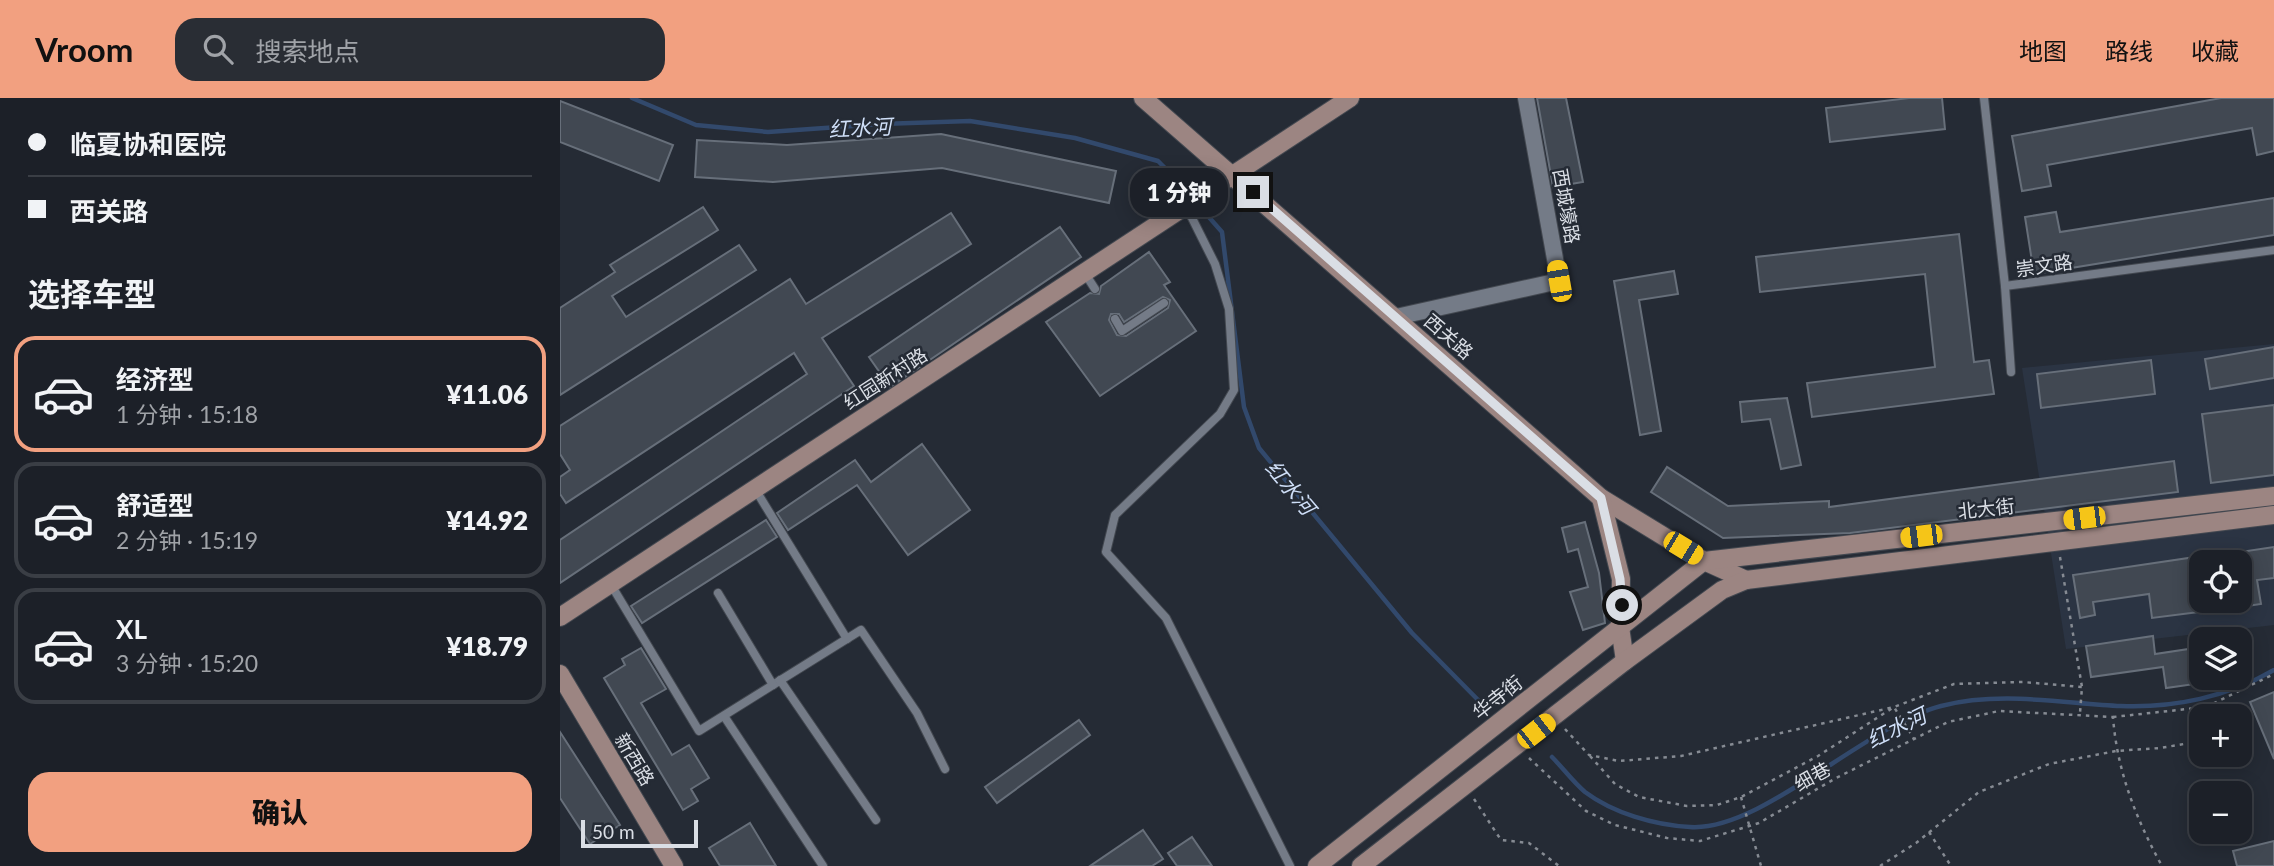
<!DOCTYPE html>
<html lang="zh">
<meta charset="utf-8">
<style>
body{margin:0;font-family:Lato,"Noto Sans SC",sans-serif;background:#292d34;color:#f1f3f6;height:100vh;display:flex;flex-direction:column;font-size:26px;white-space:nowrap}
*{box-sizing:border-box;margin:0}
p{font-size:23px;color:#a0a3a8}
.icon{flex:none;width:38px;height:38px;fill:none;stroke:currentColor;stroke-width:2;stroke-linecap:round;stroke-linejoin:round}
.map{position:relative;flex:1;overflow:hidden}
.details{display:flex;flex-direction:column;background:#1c2028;width:560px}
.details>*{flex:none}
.banner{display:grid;align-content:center;height:154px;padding:0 28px;background:#1c2028}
.fabs{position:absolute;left:1629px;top:452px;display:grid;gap:14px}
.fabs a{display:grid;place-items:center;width:63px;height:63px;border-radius:14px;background:#1c2028;box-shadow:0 4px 18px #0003,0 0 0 2px #3a3e45;font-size:35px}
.scale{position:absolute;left:21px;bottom:18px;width:117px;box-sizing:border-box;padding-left:7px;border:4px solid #dadee5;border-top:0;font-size:19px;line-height:24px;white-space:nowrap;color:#dadee5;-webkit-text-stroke:5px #252b35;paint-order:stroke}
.end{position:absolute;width:32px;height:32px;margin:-16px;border:9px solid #dadee5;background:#111;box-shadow:0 0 0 4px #111}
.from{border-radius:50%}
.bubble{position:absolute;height:49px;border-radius:21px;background:#1c2028;box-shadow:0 4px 18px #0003,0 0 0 2px #3a3e45;font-size:23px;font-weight:800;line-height:49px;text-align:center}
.car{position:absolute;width:21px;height:42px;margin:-21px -10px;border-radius:9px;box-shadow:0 0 5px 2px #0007;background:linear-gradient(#f5c518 24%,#345 0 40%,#f5c518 0 76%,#345 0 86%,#f5c518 0)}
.banner b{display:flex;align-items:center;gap:24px;height:66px;font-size:26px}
.banner b+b{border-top:2px solid #3a3e45}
.banner i{width:18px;height:18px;background:#f1f3f6}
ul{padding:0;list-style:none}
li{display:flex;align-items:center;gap:21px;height:116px;margin:0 14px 10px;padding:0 14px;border:4px solid #3a3e45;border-radius:21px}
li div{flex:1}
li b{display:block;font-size:26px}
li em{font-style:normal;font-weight:800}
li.current{border-color:#f2a080}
li>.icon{width:63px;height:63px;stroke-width:1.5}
h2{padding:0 28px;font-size:32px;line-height:84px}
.button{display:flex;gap:14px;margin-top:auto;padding:14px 28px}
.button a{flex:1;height:80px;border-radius:21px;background:#f2a080;color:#111;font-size:28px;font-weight:800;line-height:80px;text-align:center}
header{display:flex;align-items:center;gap:42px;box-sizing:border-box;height:98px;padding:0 35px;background:#f2a080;color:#111}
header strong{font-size:33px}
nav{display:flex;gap:38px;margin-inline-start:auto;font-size:24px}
.search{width:490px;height:63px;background:#292d34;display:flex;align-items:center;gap:18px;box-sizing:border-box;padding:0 24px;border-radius:21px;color:#a0a3a8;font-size:26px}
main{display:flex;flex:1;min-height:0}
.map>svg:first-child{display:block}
</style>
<header>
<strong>Vroom</strong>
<div class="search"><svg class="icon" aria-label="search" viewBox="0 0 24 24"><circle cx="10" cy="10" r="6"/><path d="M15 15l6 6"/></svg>搜索地点</div>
<nav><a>地图</a><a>路线</a><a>收藏</a></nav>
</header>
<main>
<section class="details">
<div class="banner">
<b><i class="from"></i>临夏协和医院</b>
<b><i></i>西关路</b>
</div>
<h2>选择车型</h2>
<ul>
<li class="current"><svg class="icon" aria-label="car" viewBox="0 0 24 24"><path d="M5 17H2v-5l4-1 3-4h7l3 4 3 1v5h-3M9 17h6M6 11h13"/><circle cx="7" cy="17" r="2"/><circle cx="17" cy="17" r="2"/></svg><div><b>经济型</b><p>1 分钟 · 15:18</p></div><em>¥11.06</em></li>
<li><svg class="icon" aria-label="car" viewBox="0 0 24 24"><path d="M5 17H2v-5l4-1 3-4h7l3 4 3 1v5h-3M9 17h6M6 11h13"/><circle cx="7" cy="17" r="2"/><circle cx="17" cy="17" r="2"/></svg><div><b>舒适型</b><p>2 分钟 · 15:19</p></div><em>¥14.92</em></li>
<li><svg class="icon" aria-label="car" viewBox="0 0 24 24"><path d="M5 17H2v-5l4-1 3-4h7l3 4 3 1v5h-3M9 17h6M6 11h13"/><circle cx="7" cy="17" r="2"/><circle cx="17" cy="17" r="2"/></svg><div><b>XL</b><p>3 分钟 · 15:20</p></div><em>¥18.79</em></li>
</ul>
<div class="button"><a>确认</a></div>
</section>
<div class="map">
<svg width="1714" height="768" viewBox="0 0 1714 768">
<rect width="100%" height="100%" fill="#252b35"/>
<!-- built -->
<path fill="#2b3443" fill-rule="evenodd" d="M1714,246v281l-208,24 -44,-281zM1642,464h38v38h-38z"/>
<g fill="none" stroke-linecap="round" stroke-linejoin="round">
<!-- stream -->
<g stroke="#32496c" stroke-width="4.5">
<polyline points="72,0 136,27 208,34 321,26 410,23 515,40 598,63 609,74"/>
<polyline points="647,117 662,134 684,309 699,350 852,535 925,609"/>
<path d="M992,659c11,11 21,25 33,35 28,21 69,33 105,35 71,5 174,-101 251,-121 59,-15 120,-3 180,0 53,2 107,-9 153,-36"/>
</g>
</g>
<!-- building -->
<g fill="#414852" stroke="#676f7a" stroke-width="2" fill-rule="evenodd">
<polygon points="977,0 1006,0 1023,84 993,89"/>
<polygon points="1349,0 1382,0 1385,31 1270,44 1266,10"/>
<polygon points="1661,0 1714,0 1714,53 1697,57 1692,30 1487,67 1491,88 1462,93 1452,38"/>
<polygon points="0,3 113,47 99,83 0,44"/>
<polygon points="381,36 556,73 549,105 382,70 213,84 135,79 137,42 227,47"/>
<polygon points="1714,100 1714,137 1474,176 1465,119 1496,114 1500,134"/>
<polygon points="143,109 158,132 52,198 66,219 179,147 196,172 0,297 0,210 55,174 50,167"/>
<polygon points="391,115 411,146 262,240 294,288 0,485 0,442 247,276 234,255 6,405 0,396 0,379 10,372 0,356 0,328 230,181 246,206"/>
<polygon points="500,129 521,159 330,289 309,259"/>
<polygon points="1399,136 1414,264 1429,262 1434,296 1252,319 1247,285 1375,269 1365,176 1200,194 1196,159"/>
<path d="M589,154l21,30 -6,3 32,46 -96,65 -54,-74 44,-29 9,1 2,-8zM603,199l7,3 -2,8 -42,28 -9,-1 -8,-15 2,-6h8l5,8z"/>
<polygon points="1114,173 1118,196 1079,202 1101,333 1080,337 1054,183"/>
<polygon points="1714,249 1714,280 1650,291 1645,261"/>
<polygon points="1591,262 1595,296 1481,310 1477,276"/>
<polygon points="1227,300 1241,367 1221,371 1210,321 1182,324 1180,304"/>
<polygon points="1714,307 1714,377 1651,385 1642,316"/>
<polygon points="362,346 410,412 348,457 297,387 228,432 217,415 295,362 311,384"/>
<polygon points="1614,363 1618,394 1290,435 1163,440 1091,394 1107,369 1168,408 1269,403 1269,409"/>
<polygon points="206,422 217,439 82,525 71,508"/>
<polygon points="1025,424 1039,475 1045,525 1023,532 1010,494 1028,489 1018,451 1008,454 1002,430"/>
<polygon points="1714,449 1714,480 1697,482 1701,506 1680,509 1680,454"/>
<polygon points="1642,458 1642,502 1670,502 1670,510 1592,520 1589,496 1533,504 1535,517 1520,520 1513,477"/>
<polygon points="1593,538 1595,556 1642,549 1642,585 1606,590 1603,569 1531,579 1526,548"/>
<polygon points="81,550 106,591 81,605 112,657 129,647 149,680 131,691 138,703 123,712 44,580 65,567 62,561"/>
<polygon points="1714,594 1714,661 1690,604"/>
<polygon points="519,622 530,637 437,705 425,689"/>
<polygon points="0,634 60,727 30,746 0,700"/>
<polygon points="190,725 216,768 160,768 149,750"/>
<polygon points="583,732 603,761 592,768 530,768"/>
<polygon points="632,739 652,768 617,768 608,755"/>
<polygon points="1714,743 1714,768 1677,768 1673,753"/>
</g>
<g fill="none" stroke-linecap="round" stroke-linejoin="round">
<!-- service casing -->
<g stroke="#434850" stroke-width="10">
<g id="service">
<polyline points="1424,0 1445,188 1714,152"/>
<polyline points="626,108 655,166 669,211 674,292 660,316 555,417 546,454 606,520 730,768"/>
<polyline points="524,174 535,191"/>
<polyline points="1445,188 1451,274"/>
<polyline points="555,221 562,233 604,205"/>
<polyline points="195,391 287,541"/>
<polyline points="50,485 139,633 301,532 357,615 385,671"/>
<polyline points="158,495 213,587"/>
<polyline points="220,582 316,722"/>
<polyline points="164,618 263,768"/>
</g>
</g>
<!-- minor casing -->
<g stroke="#434850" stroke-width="18">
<polyline id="minor" points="836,219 999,183 966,0"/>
</g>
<!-- secondary casing -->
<g stroke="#434850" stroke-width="20">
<g id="secondary">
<polyline points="583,0 1041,400 1144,463 1186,482"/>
<polyline points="1041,400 1061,481 1060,529 1065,563"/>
<polyline points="0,519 790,0"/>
<polyline points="0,576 114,768"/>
<polyline points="757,768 1144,463 1714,398"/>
<polyline points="801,768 1065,563 1162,492 1186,482 1714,417"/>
</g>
</g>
<!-- path -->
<g stroke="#868b93" stroke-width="2.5" stroke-dasharray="3.5 5" stroke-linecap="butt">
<polyline points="1500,459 1522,589 1520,615"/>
<polyline points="1553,619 1646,609 1714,576"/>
<polyline points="1005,631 1029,657 1059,663 1121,658 1334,609 1394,586 1463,584 1522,589"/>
<polyline points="1030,658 1055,686 1079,699 1127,708 1157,707 1181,699 1258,658 1334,609 1354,641"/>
<path d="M969,660l57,53 29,14 52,13 33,3 59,-18 77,-45 112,-56 51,-11 114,6c4,54 23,102 49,149"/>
<polyline points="1181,699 1201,768"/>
<polyline points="914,701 941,742 969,745 999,768"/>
<polyline points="1369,734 1391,768"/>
<polyline points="1320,768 1356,745 1419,694 1489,666 1556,653 1600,650 1642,643"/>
</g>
<!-- service -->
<use href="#service" stroke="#747b87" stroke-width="8"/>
<!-- minor -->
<use href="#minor" stroke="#747b87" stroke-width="16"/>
<!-- secondary -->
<use href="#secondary" stroke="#9c8582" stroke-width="18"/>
</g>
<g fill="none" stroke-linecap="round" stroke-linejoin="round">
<!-- route -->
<polyline stroke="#dadee5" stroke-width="9" points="693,94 1041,400 1060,481 1062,507"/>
</g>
<g text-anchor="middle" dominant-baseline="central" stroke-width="5" stroke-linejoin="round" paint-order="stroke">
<!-- street labels -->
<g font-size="19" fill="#dadee5" stroke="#252b35">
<text transform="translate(1007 108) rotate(80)">西城壕路</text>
<text transform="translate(1484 167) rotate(-8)">崇文路</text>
<text transform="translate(889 238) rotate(41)">西关路</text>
<text transform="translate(325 280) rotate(-33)">红园新村路</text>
<text transform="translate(1426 410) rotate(-6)">北大街</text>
<text transform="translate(937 599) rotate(-38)">华寺街</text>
<text transform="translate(75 661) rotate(59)">新西路</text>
<text transform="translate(1252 678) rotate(-29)">细巷</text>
</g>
<!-- water labels -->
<g font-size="21" font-style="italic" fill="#cfdff8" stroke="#252b35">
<text transform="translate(300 29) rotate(-3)">红水河</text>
<text transform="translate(731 389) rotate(50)">红水河</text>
<text transform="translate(1336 629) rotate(-26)">红水河</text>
</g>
</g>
</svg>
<div class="fabs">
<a><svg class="icon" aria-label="locate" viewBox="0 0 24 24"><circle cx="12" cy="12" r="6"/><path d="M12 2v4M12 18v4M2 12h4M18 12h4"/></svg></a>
<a><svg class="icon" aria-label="layers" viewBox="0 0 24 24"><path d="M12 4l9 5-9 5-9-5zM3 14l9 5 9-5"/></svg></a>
<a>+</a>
<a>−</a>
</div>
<div class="scale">50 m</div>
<i class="end from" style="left:1062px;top:507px"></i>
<i class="end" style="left:693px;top:94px"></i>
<div class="bubble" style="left:570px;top:70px;width:98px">1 分钟</div>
<i class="car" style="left:999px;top:183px;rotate:350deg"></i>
<i class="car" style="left:1524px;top:420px;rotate:263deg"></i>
<i class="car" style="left:1361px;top:438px;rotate:263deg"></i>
<i class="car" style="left:1123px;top:450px;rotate:121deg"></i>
<i class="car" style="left:976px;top:633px;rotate:52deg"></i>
</div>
</main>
